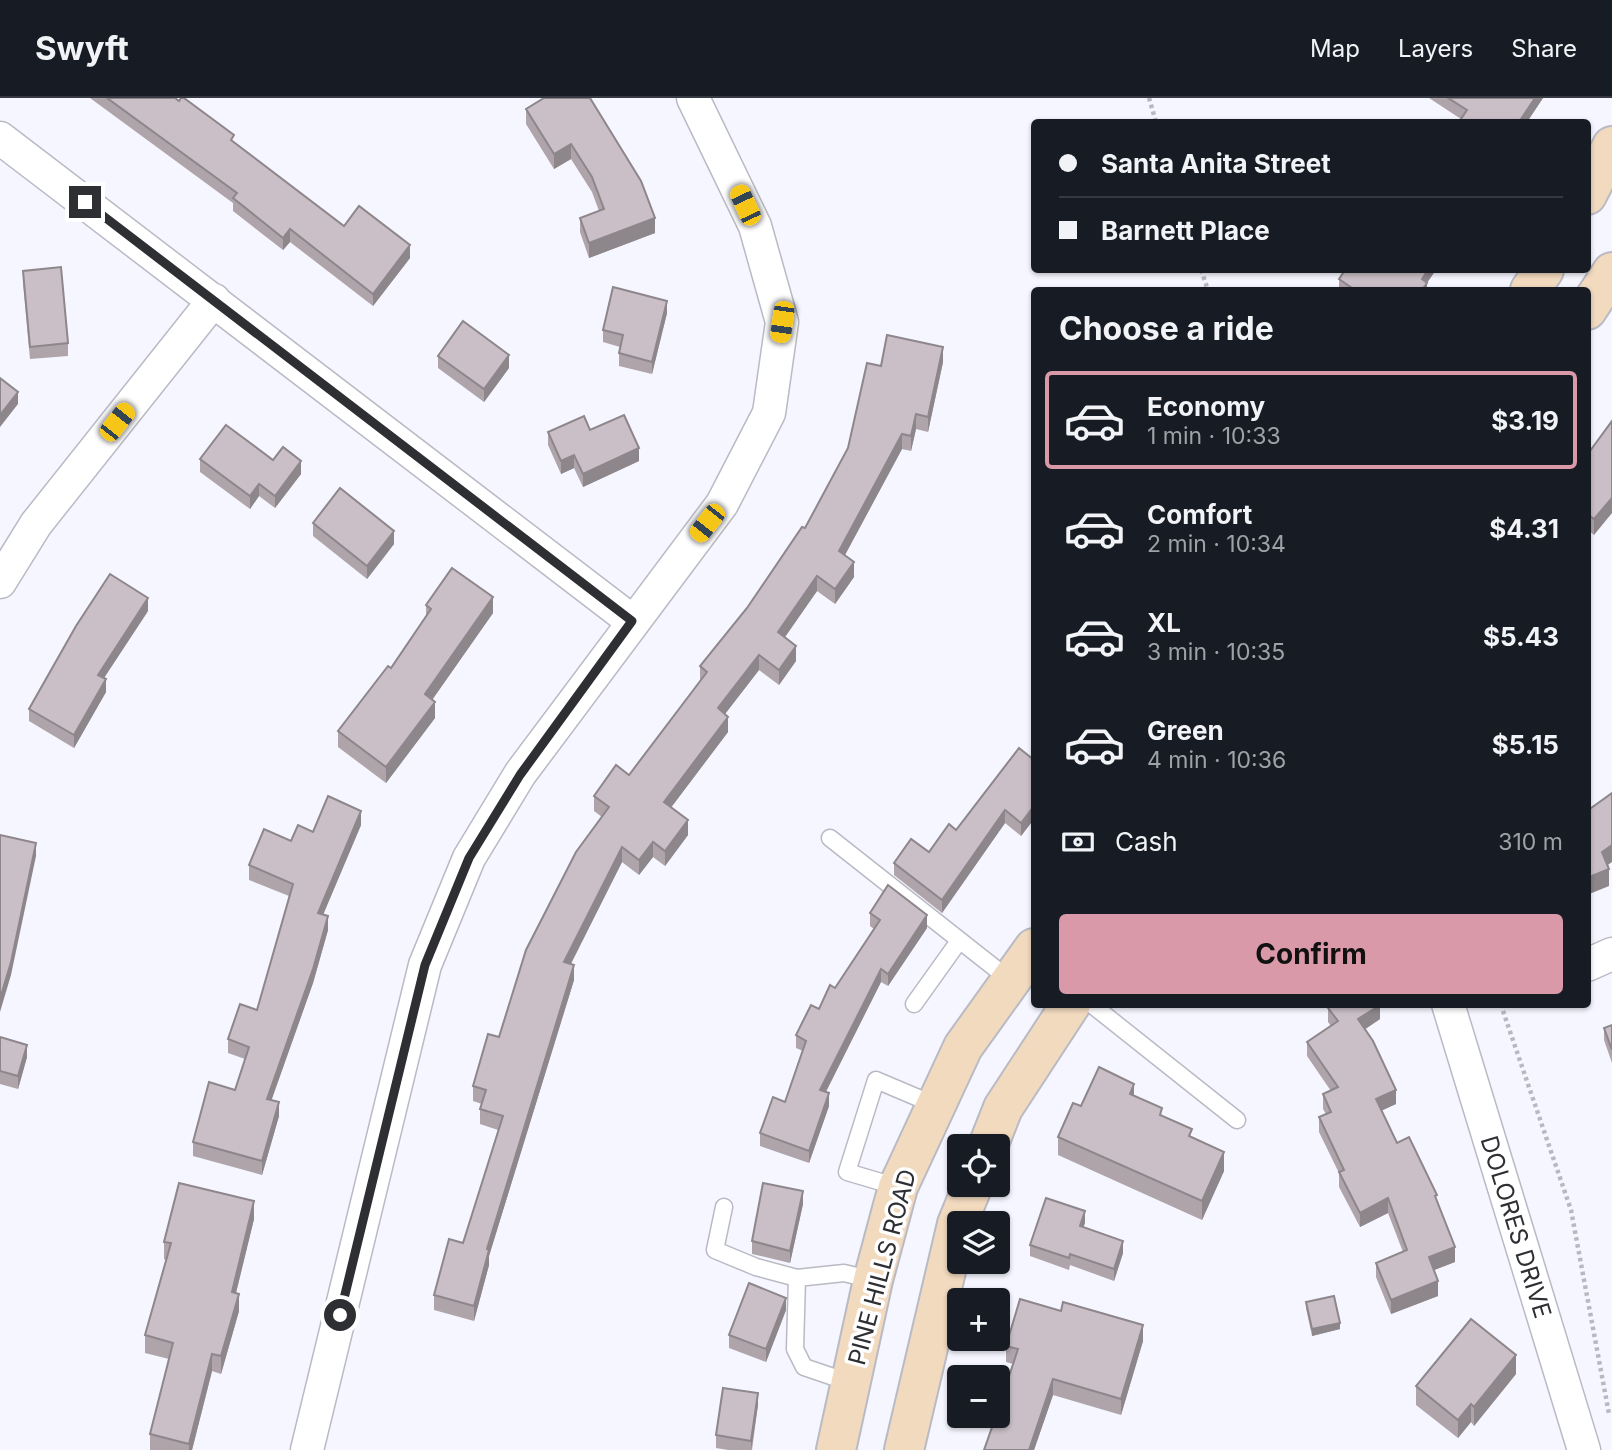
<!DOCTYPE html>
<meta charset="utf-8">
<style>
body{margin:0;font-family:Inter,sans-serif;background:#242831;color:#f1f3f6;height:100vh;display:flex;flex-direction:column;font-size:26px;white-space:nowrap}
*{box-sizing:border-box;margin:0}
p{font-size:23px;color:#9ea1a6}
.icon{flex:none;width:38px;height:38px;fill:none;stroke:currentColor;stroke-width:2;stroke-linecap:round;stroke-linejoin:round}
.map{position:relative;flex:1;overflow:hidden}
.sheet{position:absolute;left:1031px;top:189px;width:560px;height:721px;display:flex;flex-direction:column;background:#171b24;border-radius:7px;box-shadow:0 2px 5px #0004}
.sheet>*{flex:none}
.banner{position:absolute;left:1031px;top:21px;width:560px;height:154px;border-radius:7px;box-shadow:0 2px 5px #0004;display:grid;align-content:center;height:154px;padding:0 28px;background:#171b24}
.tools{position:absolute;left:947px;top:1036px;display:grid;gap:14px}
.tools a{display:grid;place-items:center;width:63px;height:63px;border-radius:7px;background:#171b24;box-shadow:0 2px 5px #0004;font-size:35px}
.end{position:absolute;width:32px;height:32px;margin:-16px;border:9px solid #2e2f33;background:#fff;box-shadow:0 0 0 4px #fff}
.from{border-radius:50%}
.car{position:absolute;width:21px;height:42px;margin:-21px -10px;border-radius:9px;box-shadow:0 0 5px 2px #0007;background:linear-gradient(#f5c518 24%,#345 0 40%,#f5c518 0 76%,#345 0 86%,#f5c518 0)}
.banner b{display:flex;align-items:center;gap:24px;height:66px;font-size:26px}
.banner b+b{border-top:2px solid #363941}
.banner i{width:18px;height:18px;background:#f1f3f6}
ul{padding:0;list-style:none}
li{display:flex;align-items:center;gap:21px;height:98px;margin:0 14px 10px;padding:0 14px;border:4px solid transparent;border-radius:7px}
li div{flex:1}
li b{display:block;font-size:26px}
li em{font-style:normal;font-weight:700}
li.on{border-color:#d999a8}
li>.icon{width:63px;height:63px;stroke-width:1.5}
h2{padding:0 28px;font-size:32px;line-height:84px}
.pay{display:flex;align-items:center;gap:18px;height:77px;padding:0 28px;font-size:26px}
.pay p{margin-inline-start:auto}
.primary-button{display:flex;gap:14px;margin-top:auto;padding:14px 28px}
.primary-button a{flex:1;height:80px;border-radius:7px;background:#d999a8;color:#111;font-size:28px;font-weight:700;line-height:80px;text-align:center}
header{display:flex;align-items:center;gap:42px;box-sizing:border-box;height:98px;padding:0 35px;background:#171b24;border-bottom:2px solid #363941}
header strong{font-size:33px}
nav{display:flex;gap:38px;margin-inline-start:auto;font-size:24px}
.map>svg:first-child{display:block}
</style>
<header>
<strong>Swyft</strong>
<nav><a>Map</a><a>Layers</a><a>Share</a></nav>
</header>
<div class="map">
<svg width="1612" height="1352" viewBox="0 0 1612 1352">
<rect width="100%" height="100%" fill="#f5f6ff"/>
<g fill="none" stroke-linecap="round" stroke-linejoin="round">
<!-- service casing -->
<g stroke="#b9bac4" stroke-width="19">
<g id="service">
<polyline points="830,740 1010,882"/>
<polyline points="914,906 959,843"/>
<polyline points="1091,906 1237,1022"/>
<polyline points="898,1089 847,1074 876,982 935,1007"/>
<polyline points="724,1109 715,1152 756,1169 797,1180"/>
<polyline points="851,1285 804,1269 795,1251 797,1180 844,1175 873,1182"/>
</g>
</g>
<!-- minor casing -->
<g stroke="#b9bac4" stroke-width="35">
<g id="minor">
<polyline points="0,40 632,523"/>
<polyline points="0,484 36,426 214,202"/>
<polyline points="1587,867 1612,856"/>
<polyline points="1448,906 1584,1352"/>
<polyline points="307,1352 425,867 469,760 520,676 722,406 769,315 782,224 755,128 693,0"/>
</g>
</g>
<!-- secondary casing -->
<g stroke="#b9bac4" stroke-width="42">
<g id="secondary">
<polyline points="1587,97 1612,48"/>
<polyline points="1530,192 1544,172"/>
<polyline points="1587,212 1612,174"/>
<polyline points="988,1048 1003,1010 1071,906"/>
<polyline points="836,1352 873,1182 898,1089 963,949 1034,850"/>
<polyline points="904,1352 957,1126 973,1087"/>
</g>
</g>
<!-- path -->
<g stroke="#b8b9c0" stroke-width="4.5" stroke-dasharray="3.5 3.5" stroke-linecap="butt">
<polyline points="1149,0 1156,24"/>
<polyline points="1201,172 1208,192"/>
<polyline points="1503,913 1571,1112 1609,1316"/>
</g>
<!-- service -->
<use href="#service" stroke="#fff" stroke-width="16"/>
<!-- minor -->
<use href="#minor" stroke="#fff" stroke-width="32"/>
<!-- secondary -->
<use href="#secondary" stroke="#f2dabf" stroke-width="38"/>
</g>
<!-- wall -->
<g fill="#aea4aa">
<polygon points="90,0 175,0 344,128 410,160 373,208 290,144 283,152 233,113 233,105"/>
<polygon points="544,0 655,135 589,160 580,134 580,120 599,113 592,94 571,61 554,71 526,26 526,11"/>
<polygon points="1429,0 1543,0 1527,24 1459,24 1461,21"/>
<polygon points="23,173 68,245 68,258 30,261 23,185"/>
<polygon points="1339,181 1427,185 1427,192 1339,192"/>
<polygon points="667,215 652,276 619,268 619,255 620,249 603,244 603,232"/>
<polygon points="438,258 509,270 484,304 438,270"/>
<polygon points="943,264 928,334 916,331 911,353 902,351 845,457 854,479 835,506 817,493 785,539 796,563 779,587 759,572 725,616 728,634 671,709 688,737 665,768 653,759 639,777 622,764 571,866 574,882 489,1158 489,1167 474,1223 434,1212 434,1197 463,1145 498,1032 480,1026 480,1011 482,1006 473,1003 473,988 499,939 602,719 594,713 594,698 629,677 700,583 700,568 747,510 805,430 848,350 881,268"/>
<polygon points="1612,323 1594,437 1587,431 1587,357"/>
<polygon points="590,332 639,363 583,389 574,370 561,376 548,347 548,334"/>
<polygon points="200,361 273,362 301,376 275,410 259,398 250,411 200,374"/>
<polygon points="313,425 394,446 367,481 313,438"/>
<polygon points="426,507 493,515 432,602 435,620 386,685 338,649 338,633 391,570 426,518"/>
<polygon points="148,513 104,580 106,594 74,650 29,623 29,611"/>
<polygon points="1034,662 1034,721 1021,738 1005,725 942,815 894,777 894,765 929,754 956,732"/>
<polygon points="361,727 323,816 328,832 313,885 271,1002 279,1018 262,1077 193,1058 193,1044 235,992 245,961 228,955 228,941 257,912 289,798 249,782 249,767 291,743 313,734"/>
<polygon points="870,815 927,830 888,888 881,884 826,994 829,1008 809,1065 760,1048 760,1035 785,1004 803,953 796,950 796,937 819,911 835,890 874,831 870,828"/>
<polygon points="1328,910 1380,921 1365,931 1396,1006 1381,1013 1397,1045 1437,1104 1455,1164 1434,1172 1438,1198 1391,1216 1376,1179 1376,1165 1403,1154 1388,1115 1360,1129 1339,1089 1339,1075 1319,1034 1319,1019 1326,1016 1323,1011 1323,996 1331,993 1307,958 1307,944 1331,928 1328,924"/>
<polygon points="1612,927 1612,965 1604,942 1604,930"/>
<polygon points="0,939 27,959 18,991 0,986"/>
<polygon points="1134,998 1192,1040 1224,1073 1202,1122 1058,1057 1058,1039 1081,1008"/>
<polygon points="803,1106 790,1165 752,1156 752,1143"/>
<polygon points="254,1121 236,1195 239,1213 221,1276 212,1273 192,1352 150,1352 150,1336 169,1261 145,1255 145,1237 166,1162 164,1161 164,1144"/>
<polygon points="1085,1125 1083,1129 1123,1155 1114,1183 1070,1167 1069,1172 1030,1158 1030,1147"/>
<polygon points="1306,1204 1340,1231 1312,1238 1306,1210"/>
<polygon points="786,1212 766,1264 729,1250 729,1237"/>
<polygon points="1143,1243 1121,1317 1053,1297 1034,1352 984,1352 1013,1266 1006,1264 1006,1248"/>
<polygon points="1516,1276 1474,1328 1471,1324 1458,1340 1416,1307 1416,1288"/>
<polygon points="758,1307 752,1352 728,1352 716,1350 716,1337"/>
</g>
<!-- shaded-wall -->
<g fill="#8d868b">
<polygon points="1535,0 1543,0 1527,24 1519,24"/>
<polygon points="571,46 571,61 554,71 554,56"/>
<polygon points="655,120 655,135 589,160 589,145"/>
<polygon points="290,131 290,144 283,152 283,140"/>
<polygon points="410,147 410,160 373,208 373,196"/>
<polygon points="1428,172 1436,172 1427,185 1427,192 1422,192 1422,181"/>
<polygon points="667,203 667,215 652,276 652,264"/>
<polygon points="943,249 943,264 928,334 928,319"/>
<polygon points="509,257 509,270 484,304 484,291"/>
<polygon points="18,294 18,306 0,329 0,317"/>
<polygon points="916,316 916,331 911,353 911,338"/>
<polygon points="902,336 902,351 839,468 839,453"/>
<polygon points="639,350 639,363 583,389 583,376"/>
<polygon points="574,357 574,370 561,376 561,363"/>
<polygon points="301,363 301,376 275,410 275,398"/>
<polygon points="259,386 259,398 250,411 250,398"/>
<polygon points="1612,400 1612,415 1594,437 1594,421"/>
<polygon points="394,433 394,446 367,481 367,468"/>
<polygon points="854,464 854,479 835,506 835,491"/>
<polygon points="817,478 817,493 778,549 778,534"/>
<polygon points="493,499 493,515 425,612 425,596"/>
<polygon points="148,500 148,513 98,589 98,577"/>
<polygon points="796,548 796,563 779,587 779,572"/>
<polygon points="759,557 759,572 718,625 718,610"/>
<polygon points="106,581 106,594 74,650 74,637"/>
<polygon points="435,604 435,620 386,685 386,669"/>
<polygon points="728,619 728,634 664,719 664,704"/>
<polygon points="1034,708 1034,721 1021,738 1021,725"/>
<polygon points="1005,712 1005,725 942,815 942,802"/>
<polygon points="361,713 361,727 318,829 318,815"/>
<polygon points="688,722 688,737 665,768 665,753"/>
<polygon points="653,744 653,759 639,777 639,762"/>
<polygon points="36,745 36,758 11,877 0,914 0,901"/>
<polygon points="1612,747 1612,764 1602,771 1602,754"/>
<polygon points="622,749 622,764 564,879 564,864"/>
<polygon points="1609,771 1609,788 1587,797 1587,780"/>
<polygon points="927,817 927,830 888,888 888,876"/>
<polygon points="328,818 328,832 313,885 267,1015 267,1001"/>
<polygon points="574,867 574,882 489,1158 489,1167 474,1223 474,1208 487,1151"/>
<polygon points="881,871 881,884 820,1005 820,992"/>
<polygon points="1380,907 1380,921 1358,936 1358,921"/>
<polygon points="27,947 27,959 18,991 18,978"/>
<polygon points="1134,986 1134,1004 1130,996"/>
<polygon points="1396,992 1396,1006 1376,1015 1376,1001"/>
<polygon points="829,995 829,1008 809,1065 809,1053"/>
<polygon points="279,1004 279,1018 262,1077 262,1063"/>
<polygon points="1224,1054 1224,1073 1202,1122 1202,1103"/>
<polygon points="803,1093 803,1106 790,1165 790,1153"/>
<polygon points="1388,1100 1388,1115 1360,1129 1360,1115"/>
<polygon points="254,1103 254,1121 232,1211 232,1194"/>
<polygon points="1085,1113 1085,1125 1080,1139 1080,1128"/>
<polygon points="1123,1143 1123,1155 1114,1183 1114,1171"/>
<polygon points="1455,1149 1455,1164 1429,1174 1429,1159"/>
<polygon points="1438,1183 1438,1198 1391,1216 1391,1202"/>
<polygon points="239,1196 239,1213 221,1276 221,1258"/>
<polygon points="786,1200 786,1212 766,1264 766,1251"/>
<polygon points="1340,1225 1340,1231 1312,1238 1312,1231"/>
<polygon points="1143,1227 1143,1243 1121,1317 1121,1301"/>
<polygon points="212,1256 212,1273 192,1352 189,1352 189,1346"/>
<polygon points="1516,1257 1516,1276 1474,1328 1474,1309"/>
<polygon points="1053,1281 1053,1297 1034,1352 1029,1352"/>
<polygon points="758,1295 758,1307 751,1352 751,1343"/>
<polygon points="1471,1306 1471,1324 1458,1340 1458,1322"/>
</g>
<!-- building -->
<g fill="#cabfc6" stroke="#8d868b" stroke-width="2">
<polygon points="107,0 175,0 179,3 181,0 184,0 234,37 231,42 344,128 359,108 410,147 373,196 290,131 283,140 233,100 237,95"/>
<polygon points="544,0 590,0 641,83 655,120 589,145 580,120 604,111 592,79 571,46 554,56 526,11"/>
<polygon points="1448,0 1535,0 1519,24 1459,24 1467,12"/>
<polygon points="61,169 68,245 30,249 23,173"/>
<polygon points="1345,172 1428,172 1422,181 1427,185 1422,192 1355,192 1339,181"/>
<polygon points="613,189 667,203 652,264 619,255 623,237 603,232"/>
<polygon points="463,223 509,257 484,291 438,258"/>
<polygon points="887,237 943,249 928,319 916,316 911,338 902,336 839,453 854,464 835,491 817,478 778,534 796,548 779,572 759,557 718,610 728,619 664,704 688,722 665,753 653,744 639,762 622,749 564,864 574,867 487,1151 489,1152 474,1208 434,1197 449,1141 463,1145 503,1018 480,1011 486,992 473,988 488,936 499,939 526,852 576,754 609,709 594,698 616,667 629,677 707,574 700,568 747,510 802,429 805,430 848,350 867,265 881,268"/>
<polygon points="0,280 18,294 0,317"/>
<polygon points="624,317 639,350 583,376 574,357 561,363 548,334 584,318 590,332"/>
<polygon points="1612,323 1612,400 1594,421 1587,416 1587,357"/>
<polygon points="226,327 273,362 283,349 301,363 275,398 259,386 250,398 200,361"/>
<polygon points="340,390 394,433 367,468 313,425"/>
<polygon points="452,470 493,499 425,596 435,604 386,669 338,633 388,568 391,570 431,511 426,507"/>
<polygon points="110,476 148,500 98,577 106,581 74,637 29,611 76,528"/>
<polygon points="1019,650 1034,662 1034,708 1021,725 1005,712 942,802 894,765 911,741 929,754 949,726 956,732"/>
<polygon points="1612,695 1612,747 1602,754 1609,771 1587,780 1587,713"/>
<polygon points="328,698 361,713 318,815 328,818 313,871 267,1001 279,1004 262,1063 193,1044 209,984 235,992 249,949 228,941 240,906 257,912 293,786 249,767 264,731 291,743 298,727 313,734"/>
<polygon points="0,737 36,745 11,864 0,901"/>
<polygon points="888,787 927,817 888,876 881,871 820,992 829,995 809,1053 760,1035 773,999 785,1004 806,943 796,937 811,907 819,911 830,887 835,890 880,822 870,815"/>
<polygon points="1334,906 1380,907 1358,921 1373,943 1396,992 1376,1001 1397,1045 1409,1039 1437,1097 1435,1098 1455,1149 1429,1159 1438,1183 1391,1202 1376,1165 1407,1152 1388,1100 1360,1115 1339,1074 1344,1072 1319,1019 1331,1014 1323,996 1338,989 1307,944 1338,923 1328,910"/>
<polygon points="1612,927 1612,952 1604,930"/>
<polygon points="0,939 27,947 18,978 0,973"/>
<polygon points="1099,969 1134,986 1130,996 1162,1010 1160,1017 1192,1031 1189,1038 1224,1054 1202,1103 1058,1039 1073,1005 1081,1008"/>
<polygon points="179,1085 254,1103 232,1194 239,1196 221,1258 212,1256 189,1346 150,1336 173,1245 145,1237 171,1145 164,1144"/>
<polygon points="763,1085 803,1093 790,1153 752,1143"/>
<polygon points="1046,1100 1085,1113 1080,1128 1123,1143 1114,1171 1070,1156 1069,1160 1030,1147"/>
<polygon points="749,1185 786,1200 766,1251 729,1237"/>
<polygon points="1334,1198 1340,1225 1312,1231 1306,1204"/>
<polygon points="1020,1201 1061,1213 1063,1204 1143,1227 1121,1301 1053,1281 1029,1352 984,1352 996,1318 998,1318 998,1312 1018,1251 1006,1248"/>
<polygon points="1471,1221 1516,1257 1474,1309 1471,1306 1458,1322 1416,1288"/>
<polygon points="723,1290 758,1295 751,1343 716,1337"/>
</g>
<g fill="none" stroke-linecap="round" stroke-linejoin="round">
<!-- route -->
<polyline stroke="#2e2f33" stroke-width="9" points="85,104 632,523 520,677 469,760 425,867 340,1217"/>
</g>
<g text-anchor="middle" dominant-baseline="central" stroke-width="7" stroke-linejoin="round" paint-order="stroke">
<!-- street labels -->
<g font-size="24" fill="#2e2f33" stroke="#fff">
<text transform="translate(1516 1129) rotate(73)">DOLORES DRIVE</text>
<text transform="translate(882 1169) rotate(-75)">PINE HILLS ROAD</text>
</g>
</g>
</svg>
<div class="tools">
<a><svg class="icon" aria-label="locate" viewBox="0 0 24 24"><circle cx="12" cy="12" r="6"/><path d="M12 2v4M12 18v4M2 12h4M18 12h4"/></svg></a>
<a><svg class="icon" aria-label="layers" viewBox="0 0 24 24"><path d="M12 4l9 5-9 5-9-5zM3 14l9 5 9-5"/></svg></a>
<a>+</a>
<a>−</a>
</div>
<i class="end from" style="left:340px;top:1217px"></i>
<i class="end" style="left:85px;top:104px"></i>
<i class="car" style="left:745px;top:107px;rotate:335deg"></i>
<i class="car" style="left:782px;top:224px;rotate:188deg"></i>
<i class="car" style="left:117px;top:324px;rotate:38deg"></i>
<i class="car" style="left:707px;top:425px;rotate:218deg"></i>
<div class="banner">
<b><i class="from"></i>Santa Anita Street</b>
<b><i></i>Barnett Place</b>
</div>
<section class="sheet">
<h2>Choose a ride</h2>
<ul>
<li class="on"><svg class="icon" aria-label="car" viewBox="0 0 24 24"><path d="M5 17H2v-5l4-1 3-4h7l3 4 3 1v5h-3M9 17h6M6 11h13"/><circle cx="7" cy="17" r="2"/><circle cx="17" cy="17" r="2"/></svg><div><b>Economy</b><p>1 min · 10:33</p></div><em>$3.19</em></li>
<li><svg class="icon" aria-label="car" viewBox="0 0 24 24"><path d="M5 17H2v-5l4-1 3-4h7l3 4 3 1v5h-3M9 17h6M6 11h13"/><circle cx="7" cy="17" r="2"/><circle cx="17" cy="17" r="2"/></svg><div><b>Comfort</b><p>2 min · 10:34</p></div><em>$4.31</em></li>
<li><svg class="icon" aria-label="car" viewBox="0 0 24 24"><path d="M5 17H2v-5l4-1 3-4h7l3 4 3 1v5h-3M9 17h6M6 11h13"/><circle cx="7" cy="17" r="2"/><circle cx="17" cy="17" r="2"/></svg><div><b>XL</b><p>3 min · 10:35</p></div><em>$5.43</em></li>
<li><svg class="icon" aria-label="car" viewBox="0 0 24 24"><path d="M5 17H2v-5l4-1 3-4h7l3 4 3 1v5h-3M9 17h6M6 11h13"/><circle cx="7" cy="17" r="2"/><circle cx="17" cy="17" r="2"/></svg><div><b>Green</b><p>4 min · 10:36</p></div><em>$5.15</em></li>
</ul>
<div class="pay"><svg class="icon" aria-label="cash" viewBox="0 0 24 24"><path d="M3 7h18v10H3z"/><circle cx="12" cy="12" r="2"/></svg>Cash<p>310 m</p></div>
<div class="primary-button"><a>Confirm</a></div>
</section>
</div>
